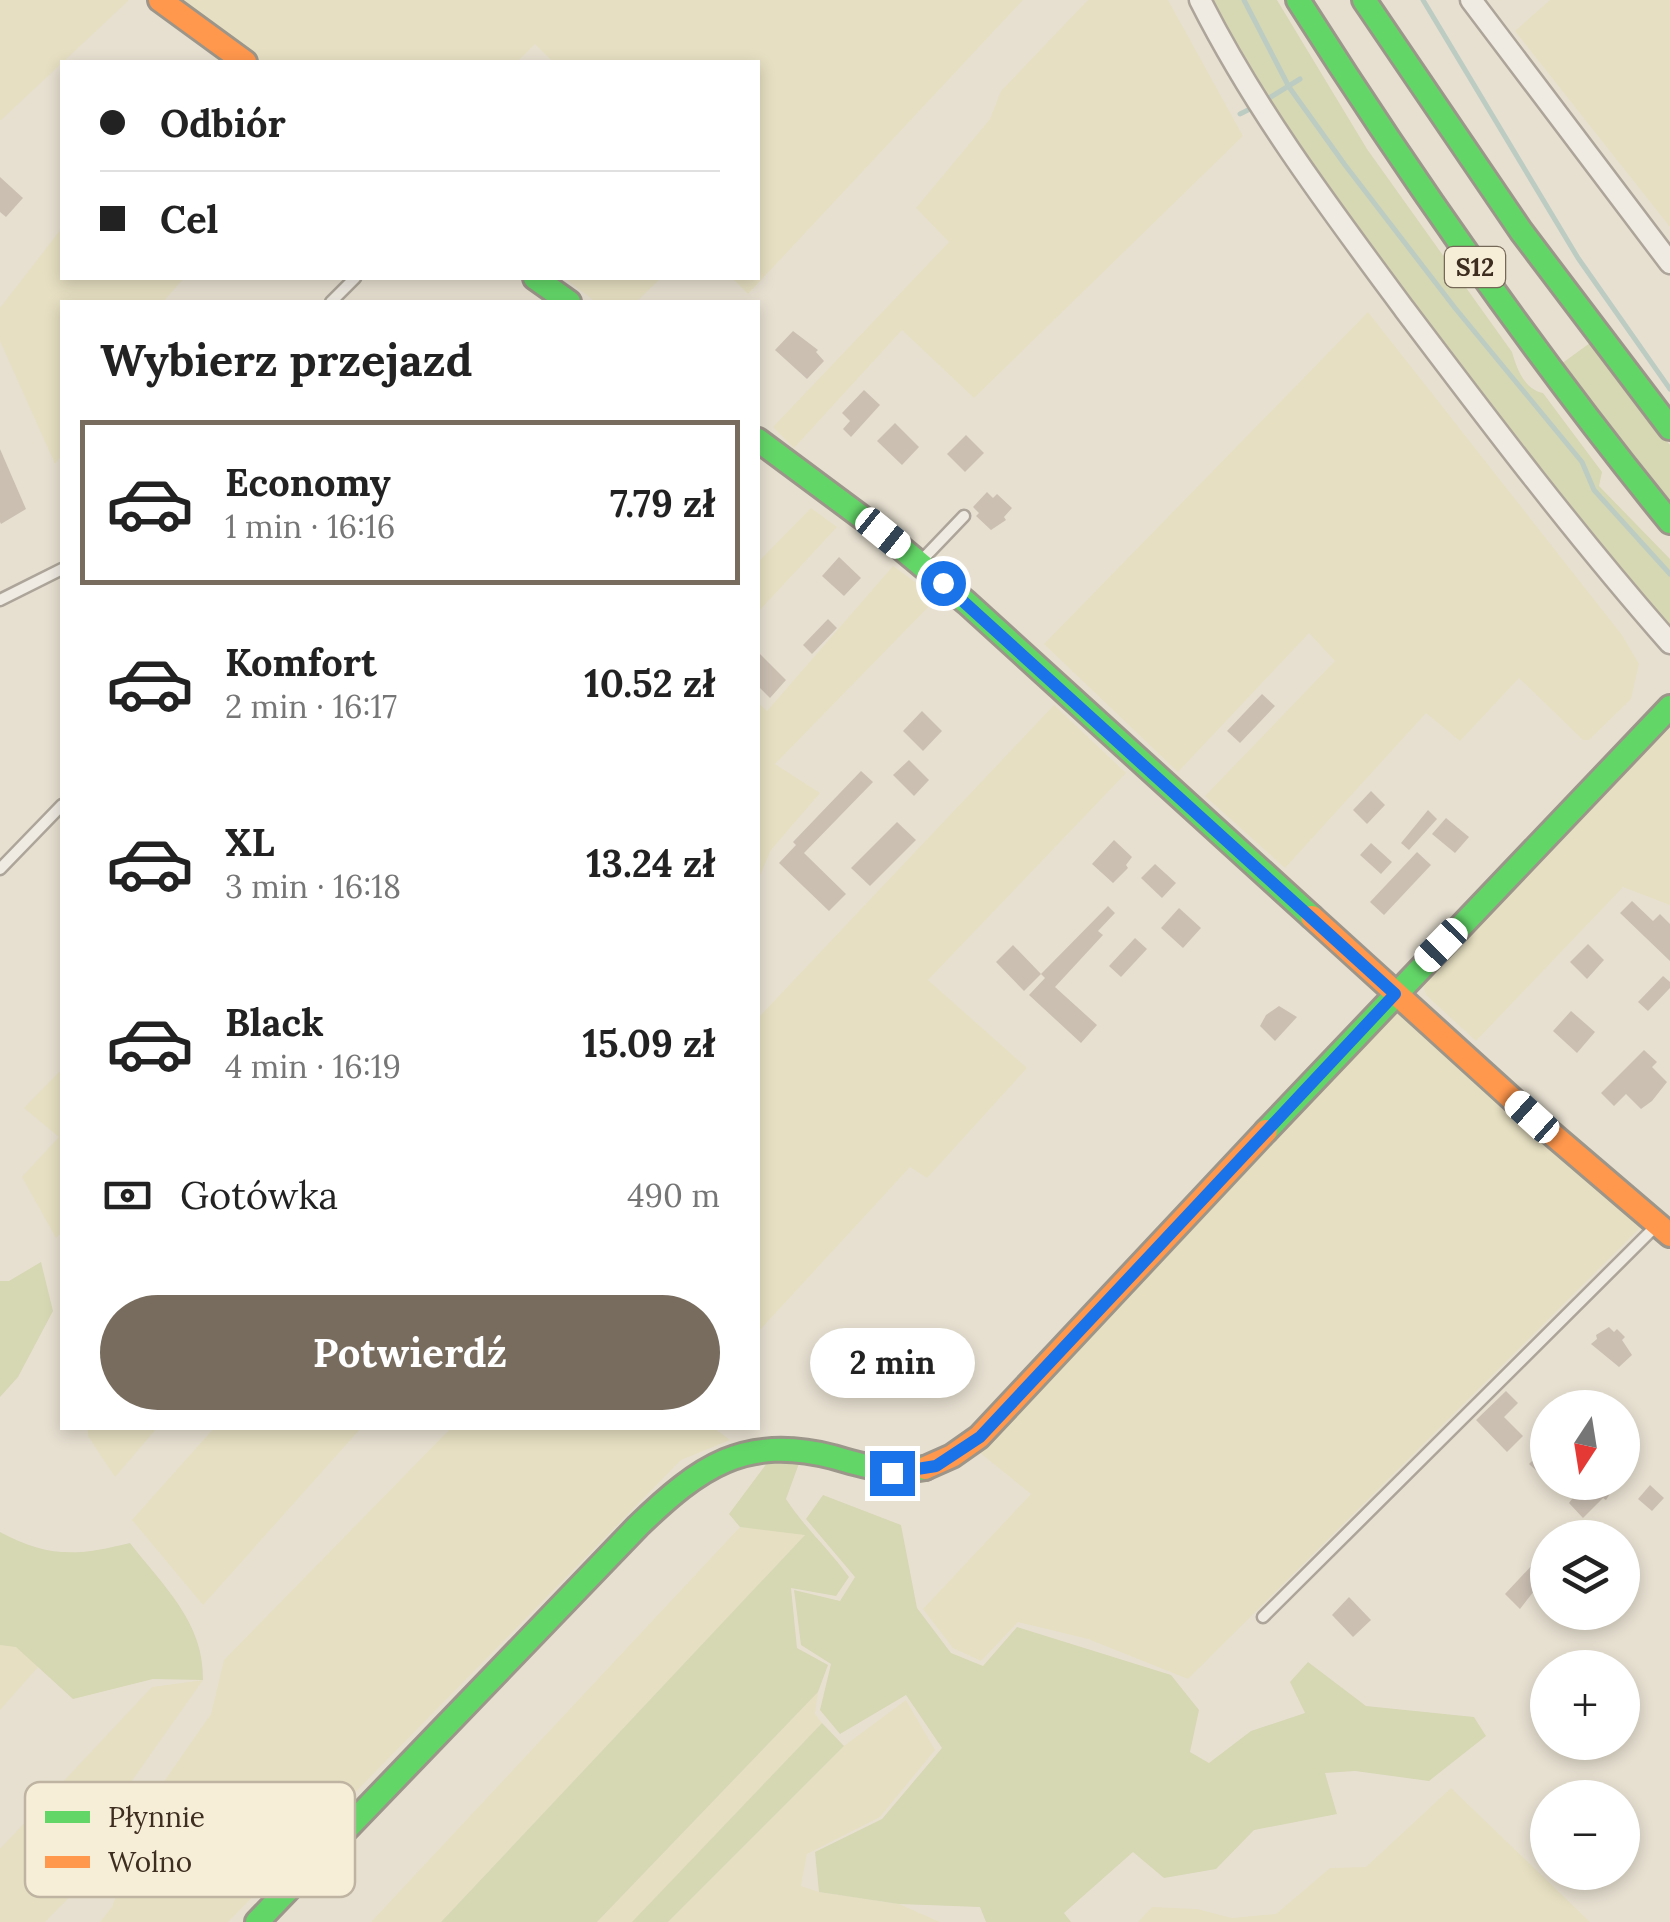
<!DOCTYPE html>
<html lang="pl">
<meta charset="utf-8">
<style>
body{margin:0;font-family:Lora,serif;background:#f2f2f2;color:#222;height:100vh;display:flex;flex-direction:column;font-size:38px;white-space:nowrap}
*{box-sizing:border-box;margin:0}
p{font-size:32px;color:#767676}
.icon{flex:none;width:55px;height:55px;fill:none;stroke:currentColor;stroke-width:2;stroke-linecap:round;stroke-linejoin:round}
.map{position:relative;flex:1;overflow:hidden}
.details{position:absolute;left:60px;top:300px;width:700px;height:1130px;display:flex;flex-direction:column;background:#fff;border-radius:0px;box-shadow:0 5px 15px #0003}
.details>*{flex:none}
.top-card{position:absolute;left:60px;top:60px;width:700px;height:220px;border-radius:0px;box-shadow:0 5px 15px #0003;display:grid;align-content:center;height:220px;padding:0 40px;background:#fff}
.needle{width:65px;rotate:192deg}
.buttons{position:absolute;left:1530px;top:1390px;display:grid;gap:20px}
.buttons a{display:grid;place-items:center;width:110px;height:110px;border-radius:50%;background:#fff;box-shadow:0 5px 15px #0003;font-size:50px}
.end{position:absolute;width:45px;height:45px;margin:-22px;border:12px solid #1a73e8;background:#fff;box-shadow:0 0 0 5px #fff}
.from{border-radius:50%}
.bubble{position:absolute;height:70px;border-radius:35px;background:#fff;box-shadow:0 5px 15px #0003;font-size:32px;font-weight:800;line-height:70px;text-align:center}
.car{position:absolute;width:30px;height:60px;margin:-30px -15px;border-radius:12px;box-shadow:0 0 8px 2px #0007;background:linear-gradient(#fff 24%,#345 0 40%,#fff 0 76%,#345 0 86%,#fff 0)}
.top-card b{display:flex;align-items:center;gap:35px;height:95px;font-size:38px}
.top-card b+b{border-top:2px solid #e0e0e0}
.top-card i{width:25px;height:25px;background:#222}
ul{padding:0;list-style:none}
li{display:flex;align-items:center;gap:30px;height:165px;margin:0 20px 15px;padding:0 20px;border:5px solid transparent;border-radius:0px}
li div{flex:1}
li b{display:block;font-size:38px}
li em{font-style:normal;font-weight:800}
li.active{border-color:#786c5e}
li>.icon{width:90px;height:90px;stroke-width:1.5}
h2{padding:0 40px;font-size:45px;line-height:120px}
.pay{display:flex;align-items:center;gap:25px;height:110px;padding:0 40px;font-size:38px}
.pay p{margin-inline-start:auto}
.cta{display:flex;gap:20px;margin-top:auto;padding:20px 40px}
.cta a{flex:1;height:115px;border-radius:60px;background:#786c5e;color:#fff;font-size:40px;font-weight:800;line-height:115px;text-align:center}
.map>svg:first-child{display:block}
</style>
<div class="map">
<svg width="1670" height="1922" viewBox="0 0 1670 1922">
<rect width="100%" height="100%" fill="#e7e0d1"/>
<!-- farmland -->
<g fill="#e6dfc2">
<polygon points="0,0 129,0 0,121"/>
<polygon points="169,0 1023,0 748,294 732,278 758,278 758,62 553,62 535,44 517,62 254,62"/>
<polygon points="1088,0 1168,0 1243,136 974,398 902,330 794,448 773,427 949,242 916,208 990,119 1001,91"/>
<polygon points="1550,0 1670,0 1670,227 1515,31"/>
<polygon points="62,228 62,278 184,278 163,302 62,302 62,455 55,464 0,341 0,308"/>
<polygon points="564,278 661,278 636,302 596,302"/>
<polygon points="1368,312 1622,635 1639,664 1631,699 1589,740 1583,740 1519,678 1460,741 1426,713 1285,868 1205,796 1335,661 1309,633 1178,772 1044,644"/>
<polygon points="811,508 837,527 758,612 758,562"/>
<polygon points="893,566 937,598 775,764 820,793 771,850 758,880 758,703 767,711"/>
<polygon points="1054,705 1126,773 928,980 1027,1068 927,1178 910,1167 758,1332 758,1018"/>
<polygon points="1670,727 1670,905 1623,887 1476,1041 1426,995 1423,985"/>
<polygon points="1394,1010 1643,1225 1188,1679 1088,1639 1018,1622 981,1661 953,1648 923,1609 1031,1494 974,1448"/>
<polygon points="62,1069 62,1232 56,1238 22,1177 59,1137 24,1108"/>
<polygon points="87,1428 157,1428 115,1477 88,1436"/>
<polygon points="214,1428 361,1428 203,1605 132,1520"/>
<polygon points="451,1428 714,1428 730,1440 681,1460 228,1922 100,1922 112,1907 151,1800 211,1714 224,1660"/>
<polygon points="740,1527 806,1534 441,1922 371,1922"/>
<polygon points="0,1645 18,1646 38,1667 0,1710"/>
<polygon points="203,1680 124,1792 92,1874 45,1922 0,1922 0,1849 152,1687"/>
<polygon points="818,1692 815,1714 822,1723 633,1922 597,1922"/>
<polygon points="906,1700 935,1750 880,1817 807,1854 801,1886 819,1892 899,1904 940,1922 668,1922 844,1746"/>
<polygon points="1451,1788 1590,1922 1138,1922 1152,1907 1197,1909 1232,1918 1276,1914 1330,1868 1366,1867"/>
</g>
<!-- green -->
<g fill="#d6d7b3">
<path d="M1210,0h67l90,149 145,203c5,17 12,37 31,41l59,79 -3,14 71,73v72l-73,-81 -312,-417z"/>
<polygon points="1590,343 1670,445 1670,504 1561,364"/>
<polygon points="41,1262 53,1311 18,1377 0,1397 0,1281 9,1281"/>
<path d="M776,1451l25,7 -15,41c18,28 43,50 63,78l-13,19 -45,-8 6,60 31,17 -10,27 -221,230h-156l364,-387 -65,-8 -11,-13z"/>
<polygon points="823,1495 901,1525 917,1608 951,1653 983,1666 1017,1627 1171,1675 1199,1710 1190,1752 1209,1763 1251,1731 1305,1713 1290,1682 1308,1662 1366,1706 1474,1717 1486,1736 1429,1781 1355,1771 1325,1773 1337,1814 1254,1830 1216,1869 1164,1878 1133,1852 1064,1913 1071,1922 986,1922 980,1907 899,1904 819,1892 815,1852 882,1819 942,1748 906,1695 840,1734 820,1710 831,1664 801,1645 794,1590 840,1601 855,1577 806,1519"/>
<path d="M0,1532c48,26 78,24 130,11 34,44 74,79 73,137l-50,-1 -80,20 -57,-52 -16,-2z"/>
<polygon points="822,1723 844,1746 668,1922 632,1922"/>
</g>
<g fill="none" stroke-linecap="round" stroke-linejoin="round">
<!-- stream -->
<g stroke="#bcccc2" stroke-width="5">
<polyline points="1244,0 1289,87 1345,165 1455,308 1582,462 1594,490 1670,574"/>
<polyline points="1423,0 1578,258 1670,389"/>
<polyline points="1269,98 1300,79"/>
<polyline points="1240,114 1248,110"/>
</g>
</g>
<!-- building -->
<g fill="#cbbfb2">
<polygon points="0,177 23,198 6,217 0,212"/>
<polygon points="793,331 818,350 816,352 824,361 807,379 775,350"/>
<polygon points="864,390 880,405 851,437 843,429 850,421 842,413"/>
<polygon points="895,423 919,447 902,465 877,441"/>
<polygon points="966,435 984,453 965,472 947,454"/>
<polygon points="0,449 26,509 1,524 0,522"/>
<polygon points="987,492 993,498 997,494 1012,508 1004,517 1006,520 991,530 976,516 979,513 973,507"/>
<polygon points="839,557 861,578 844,596 822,576"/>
<polygon points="828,619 837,628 812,654 803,645"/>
<polygon points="758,652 786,680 770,698 758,686"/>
<polygon points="1262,694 1275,706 1240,743 1227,731"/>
<polygon points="922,711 942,731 923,751 903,731"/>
<polygon points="909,760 929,780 914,796 893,775"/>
<polygon points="861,771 873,782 804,853 846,894 829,911 779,863 796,845 793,842"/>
<polygon points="1371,791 1385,805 1367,824 1353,810"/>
<polygon points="1428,810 1437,819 1409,850 1401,843"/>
<polygon points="1446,818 1469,837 1455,853 1432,834"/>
<polygon points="897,822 916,840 870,886 851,868"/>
<polygon points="1114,840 1132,857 1126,865 1128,868 1113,883 1092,864"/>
<polygon points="1371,843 1392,862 1381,874 1360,855"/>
<polygon points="1417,852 1431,865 1384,915 1370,902"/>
<polygon points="1155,864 1176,883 1162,898 1141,878"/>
<polygon points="1632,901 1653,921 1660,914 1670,924 1670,961 1620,913"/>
<polygon points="1108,906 1115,913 1098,931 1103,935 1055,987 1097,1025 1081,1043 1029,995 1045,978 1041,974 1024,991 996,962 1013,945 1041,974"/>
<polygon points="1179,908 1201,928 1183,948 1161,928"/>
<polygon points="1135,938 1147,949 1121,977 1109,966"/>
<polygon points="1588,944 1604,960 1587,979 1570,962"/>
<polygon points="1663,976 1670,982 1670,988 1648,1011 1638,1002"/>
<polygon points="1279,1006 1297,1017 1275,1041 1260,1026 1266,1015"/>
<polygon points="1571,1011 1595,1032 1577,1053 1553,1031"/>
<polygon points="1644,1050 1657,1062 1652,1067 1667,1082 1652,1101 1641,1109 1626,1094 1614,1106 1601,1093"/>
<polygon points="1609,1327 1614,1332 1617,1329 1625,1337 1622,1340 1632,1355 1619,1367 1591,1344 1597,1339 1596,1335"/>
<polygon points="1506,1391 1518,1403 1504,1417 1523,1436 1507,1452 1476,1420"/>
<polygon points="1548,1445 1548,1469 1541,1475 1529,1464"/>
<polygon points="1585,1482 1616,1484 1606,1500 1603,1498 1583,1518 1569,1503"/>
<polygon points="1650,1485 1664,1498 1652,1511 1638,1499"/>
<polygon points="1535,1562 1548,1574 1548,1603 1534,1591 1520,1609 1505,1594"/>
<polygon points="1349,1597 1371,1620 1353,1637 1332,1615"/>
</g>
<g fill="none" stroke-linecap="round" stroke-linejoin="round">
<!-- lane casing -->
<g stroke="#ada599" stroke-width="15">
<g id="lane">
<polyline points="331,302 355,278"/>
<polyline points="920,562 964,516"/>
<polyline points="0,600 62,569"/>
<polyline points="0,869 62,805"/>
<polyline points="1263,1617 1656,1226"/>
</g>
</g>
<!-- street casing -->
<g stroke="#ada599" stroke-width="25">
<g id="street">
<path d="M1200,0c56,111 131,210 205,310 86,114 171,226 265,333"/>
<polyline points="1471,0 1670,263"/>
</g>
</g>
<!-- fast casing -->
<g stroke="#9c958a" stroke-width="28">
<g id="fast">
<path d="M1298,0c115,181 237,356 372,522"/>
<polyline points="1364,0 1521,231 1670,428"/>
<polyline points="535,278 569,302"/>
<polyline points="758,440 883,533 967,603 1312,917"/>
<polyline points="1266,1131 1670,707"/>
<path d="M257,1922l381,-396c61,-59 107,-92 195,-69 31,9 59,18 92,11"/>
</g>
</g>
<!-- slow casing -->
<g stroke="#9c958a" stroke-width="28">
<g id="slow">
<polyline points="160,0 245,62"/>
<polyline points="1312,917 1532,1117 1670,1235"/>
<polyline points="925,1468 952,1456 979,1437 1266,1131"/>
</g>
</g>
<!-- lane -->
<use href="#lane" stroke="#efebe3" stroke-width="10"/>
<!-- street -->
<use href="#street" stroke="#efebe3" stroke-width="20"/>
<!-- fast -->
<use href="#fast" stroke="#63d668" stroke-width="22"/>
<!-- slow -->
<use href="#slow" stroke="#ff974d" stroke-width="22"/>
</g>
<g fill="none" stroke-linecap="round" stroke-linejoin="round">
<!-- route -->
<polyline stroke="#1a73e8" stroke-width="12" points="892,1473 936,1466 980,1437 1395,994 943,583"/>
</g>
<g text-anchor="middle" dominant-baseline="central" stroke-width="10" stroke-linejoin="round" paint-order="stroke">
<!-- shield labels -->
<rect fill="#f7eed8" stroke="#756857" stroke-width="2.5" x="1445" y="247" width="60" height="40" rx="8"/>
<g font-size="25" font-weight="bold" fill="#3d2e20">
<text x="1475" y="267">S12</text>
</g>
</g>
<!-- legend -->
<rect x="25" y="1782" width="330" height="115" rx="15" fill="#f7eed8" stroke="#bfb4a1" stroke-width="2.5"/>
<rect x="45" y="1811" width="45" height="12" fill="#63d668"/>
<rect x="45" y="1856" width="45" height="12" fill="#ff974d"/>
<g font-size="28" fill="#3d2e20">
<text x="108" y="1827">Płynnie</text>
<text x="108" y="1872">Wolno</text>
</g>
</svg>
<div class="buttons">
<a><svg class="needle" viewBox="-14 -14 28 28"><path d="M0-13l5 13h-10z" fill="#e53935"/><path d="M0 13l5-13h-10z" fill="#767676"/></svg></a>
<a><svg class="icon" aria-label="layers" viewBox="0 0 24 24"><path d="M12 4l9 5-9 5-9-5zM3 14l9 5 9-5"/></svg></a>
<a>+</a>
<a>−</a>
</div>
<i class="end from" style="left:943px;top:583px"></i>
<i class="end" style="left:892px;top:1473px"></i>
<div class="bubble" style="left:810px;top:1328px;width:165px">2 min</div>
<i class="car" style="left:883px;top:533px;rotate:129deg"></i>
<i class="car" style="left:1441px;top:945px;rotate:224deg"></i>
<i class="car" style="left:1532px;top:1117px;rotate:312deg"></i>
<div class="top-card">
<b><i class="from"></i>Odbiór</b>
<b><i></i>Cel</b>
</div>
<section class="details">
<h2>Wybierz przejazd</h2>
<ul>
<li class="active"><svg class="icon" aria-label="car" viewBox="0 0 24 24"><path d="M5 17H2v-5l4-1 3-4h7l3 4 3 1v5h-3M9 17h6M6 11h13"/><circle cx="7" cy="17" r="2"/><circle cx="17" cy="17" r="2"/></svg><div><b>Economy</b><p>1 min · 16:16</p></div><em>7.79 zł</em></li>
<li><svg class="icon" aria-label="car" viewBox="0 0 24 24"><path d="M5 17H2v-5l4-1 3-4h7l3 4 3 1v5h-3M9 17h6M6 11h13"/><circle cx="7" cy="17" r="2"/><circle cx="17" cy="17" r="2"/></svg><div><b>Komfort</b><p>2 min · 16:17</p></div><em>10.52 zł</em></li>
<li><svg class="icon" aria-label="car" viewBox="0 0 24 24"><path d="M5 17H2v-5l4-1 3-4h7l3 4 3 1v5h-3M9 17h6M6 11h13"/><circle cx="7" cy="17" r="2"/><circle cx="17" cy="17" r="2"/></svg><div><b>XL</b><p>3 min · 16:18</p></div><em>13.24 zł</em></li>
<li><svg class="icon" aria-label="car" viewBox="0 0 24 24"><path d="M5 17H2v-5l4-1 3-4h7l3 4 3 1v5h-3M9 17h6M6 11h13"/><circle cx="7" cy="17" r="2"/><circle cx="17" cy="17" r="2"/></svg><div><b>Black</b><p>4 min · 16:19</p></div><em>15.09 zł</em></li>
</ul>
<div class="pay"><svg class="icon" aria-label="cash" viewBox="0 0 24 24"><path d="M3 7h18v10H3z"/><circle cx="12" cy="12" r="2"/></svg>Gotówka<p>490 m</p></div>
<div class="cta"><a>Potwierdź</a></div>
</section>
</div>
